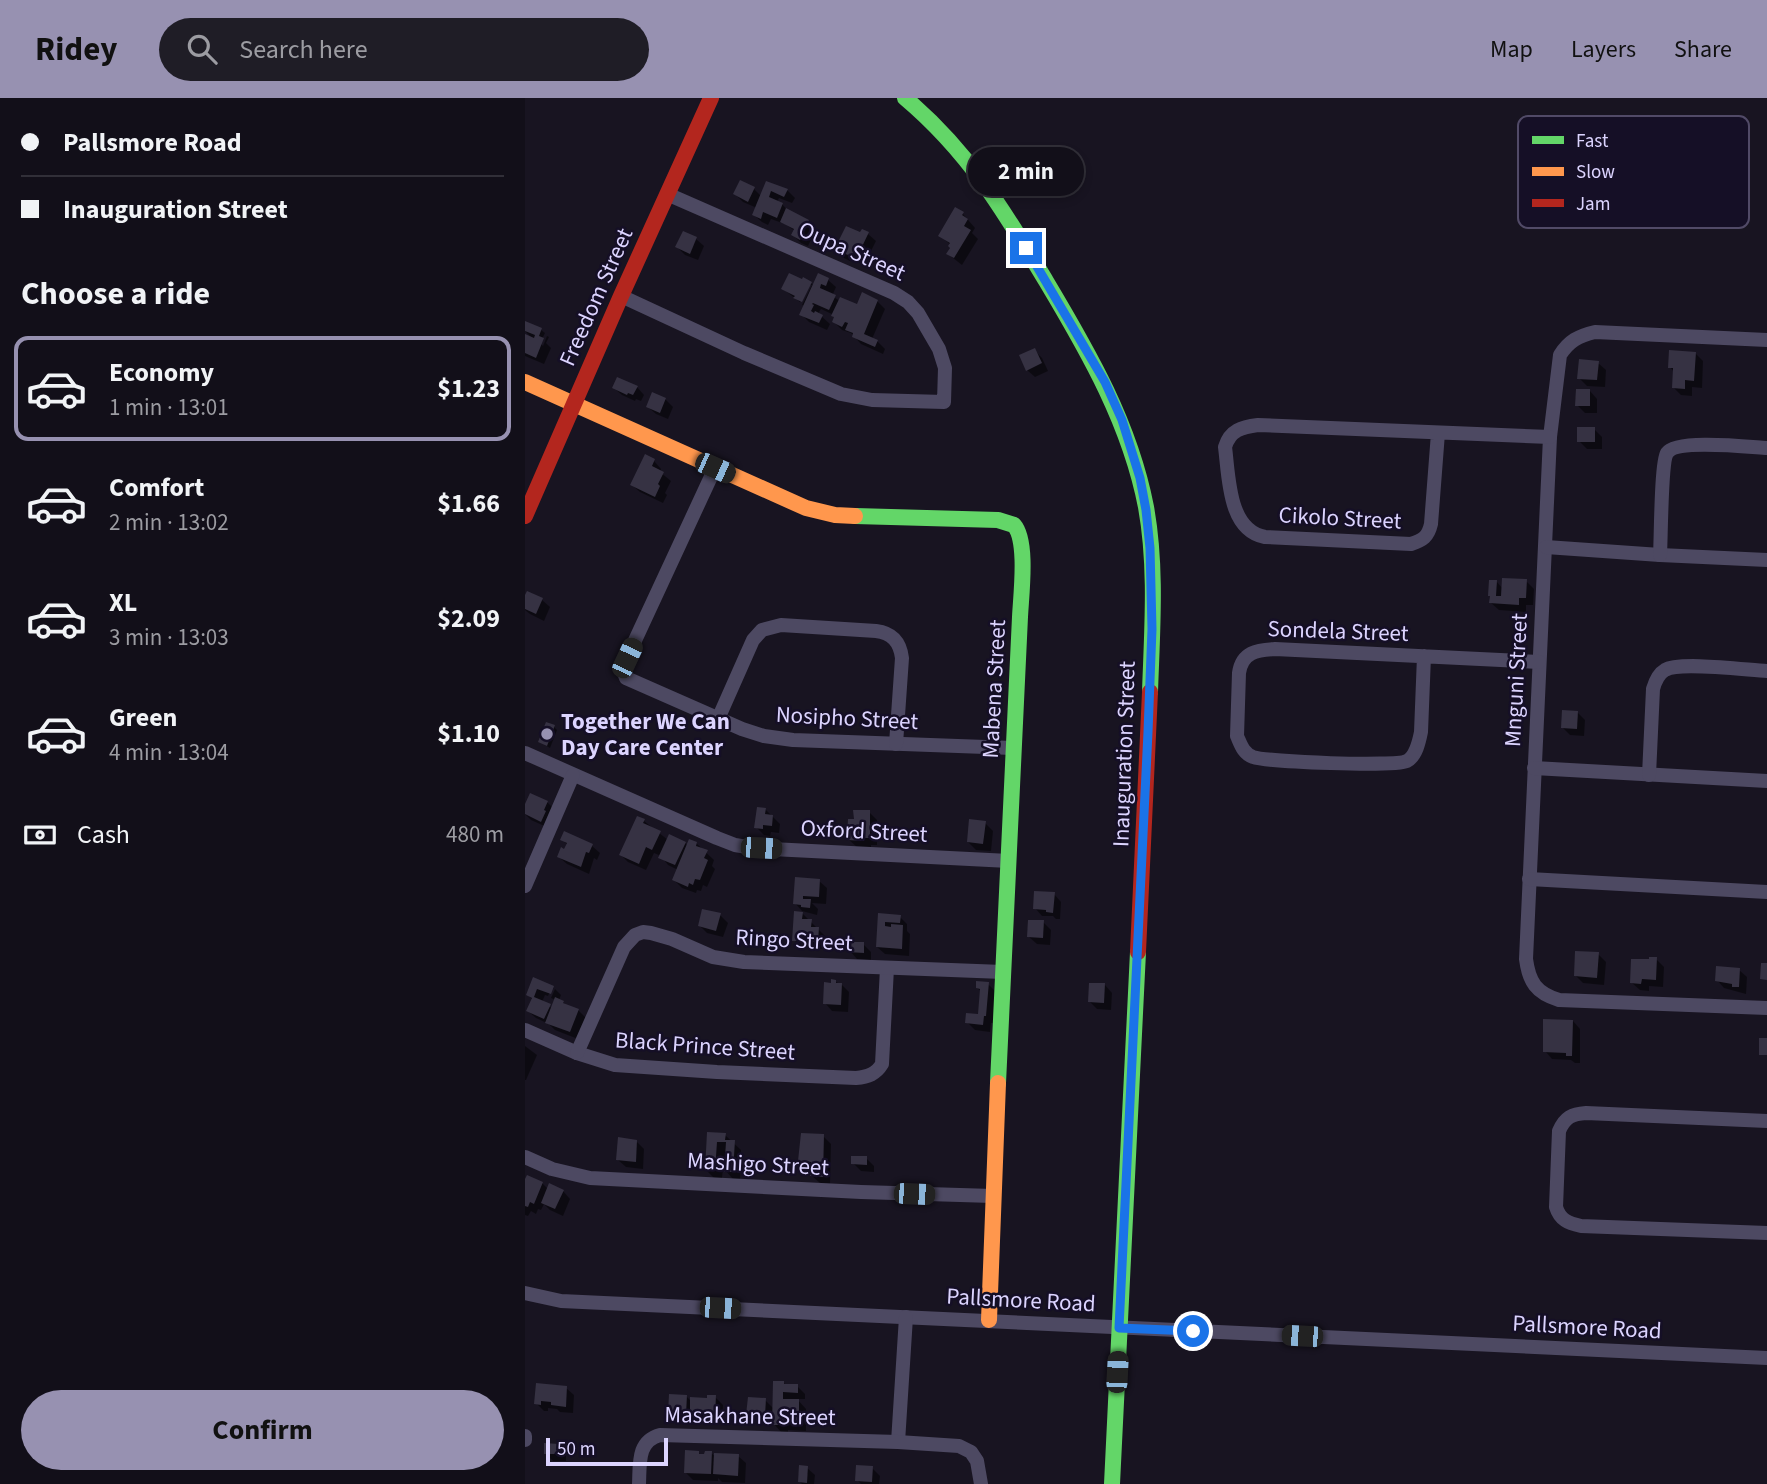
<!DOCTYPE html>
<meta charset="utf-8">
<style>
body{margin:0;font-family:"Source Sans 3",sans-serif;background:#1f1d26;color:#f1f3f6;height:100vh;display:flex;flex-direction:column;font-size:26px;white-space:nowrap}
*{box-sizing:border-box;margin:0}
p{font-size:23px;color:#9c9ca2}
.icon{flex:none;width:38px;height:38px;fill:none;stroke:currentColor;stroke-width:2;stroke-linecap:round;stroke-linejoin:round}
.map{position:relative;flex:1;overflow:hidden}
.sheet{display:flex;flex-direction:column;background:#120f19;width:525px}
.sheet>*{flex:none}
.top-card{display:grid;align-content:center;height:154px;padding:0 21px;background:#120f19}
.scale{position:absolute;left:21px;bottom:18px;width:122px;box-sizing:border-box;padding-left:7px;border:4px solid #dcd4ff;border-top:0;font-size:19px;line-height:24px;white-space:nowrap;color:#dcd4ff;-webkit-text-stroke:5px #150f26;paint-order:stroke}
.end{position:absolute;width:32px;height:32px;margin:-16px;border:9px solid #1a73e8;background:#fff;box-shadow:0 0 0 4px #fff}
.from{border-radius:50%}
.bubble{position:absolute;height:49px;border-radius:24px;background:#120f19;box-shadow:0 4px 10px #0003,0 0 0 2px #312f38;font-size:23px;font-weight:700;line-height:49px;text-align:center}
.car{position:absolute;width:21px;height:42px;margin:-21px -10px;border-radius:9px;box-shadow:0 0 5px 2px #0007;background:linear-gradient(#222 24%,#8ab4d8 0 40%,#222 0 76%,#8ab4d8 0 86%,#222 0)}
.top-card b{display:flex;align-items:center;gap:24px;height:66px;font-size:26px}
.top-card b+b{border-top:2px solid #312f38}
.top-card i{width:18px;height:18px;background:#f1f3f6}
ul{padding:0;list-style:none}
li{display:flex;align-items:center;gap:21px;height:105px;margin:0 14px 10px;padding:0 7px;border:4px solid transparent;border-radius:14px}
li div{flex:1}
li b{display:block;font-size:26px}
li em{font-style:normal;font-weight:700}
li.active{border-color:#9791b1}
li>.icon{width:63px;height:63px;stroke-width:1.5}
h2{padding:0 21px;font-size:32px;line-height:84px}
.pay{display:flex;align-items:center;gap:18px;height:77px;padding:0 21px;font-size:26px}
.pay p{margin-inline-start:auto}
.button{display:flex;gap:14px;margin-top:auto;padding:14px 21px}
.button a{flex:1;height:80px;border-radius:42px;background:#9791b1;color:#111;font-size:28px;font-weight:700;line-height:80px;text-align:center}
header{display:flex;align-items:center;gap:42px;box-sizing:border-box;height:98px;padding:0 35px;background:#9791b1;color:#111}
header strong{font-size:33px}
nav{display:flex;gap:38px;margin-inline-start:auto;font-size:24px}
.search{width:490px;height:63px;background:#1f1d26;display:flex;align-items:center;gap:18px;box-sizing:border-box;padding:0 24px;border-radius:38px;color:#9c9ca2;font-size:26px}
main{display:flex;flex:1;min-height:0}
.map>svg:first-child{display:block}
</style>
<header>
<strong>Ridey</strong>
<div class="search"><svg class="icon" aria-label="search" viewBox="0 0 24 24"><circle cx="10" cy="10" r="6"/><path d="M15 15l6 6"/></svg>Search here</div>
<nav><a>Map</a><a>Layers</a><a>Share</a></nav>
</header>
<main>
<section class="sheet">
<div class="top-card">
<b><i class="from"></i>Pallsmore Road</b>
<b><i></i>Inauguration Street</b>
</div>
<h2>Choose a ride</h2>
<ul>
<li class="active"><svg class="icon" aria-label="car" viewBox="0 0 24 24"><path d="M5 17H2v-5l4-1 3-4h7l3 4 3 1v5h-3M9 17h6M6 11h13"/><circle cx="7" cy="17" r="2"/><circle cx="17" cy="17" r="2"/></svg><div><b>Economy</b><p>1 min · 13:01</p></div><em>$1.23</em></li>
<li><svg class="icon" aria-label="car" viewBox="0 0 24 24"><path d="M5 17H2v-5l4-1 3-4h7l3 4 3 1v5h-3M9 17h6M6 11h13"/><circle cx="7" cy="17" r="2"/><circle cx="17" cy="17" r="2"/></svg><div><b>Comfort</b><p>2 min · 13:02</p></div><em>$1.66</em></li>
<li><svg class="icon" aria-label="car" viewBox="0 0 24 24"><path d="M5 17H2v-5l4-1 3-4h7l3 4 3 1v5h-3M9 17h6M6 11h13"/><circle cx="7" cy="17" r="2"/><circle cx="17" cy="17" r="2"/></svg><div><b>XL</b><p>3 min · 13:03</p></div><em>$2.09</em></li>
<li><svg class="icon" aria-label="car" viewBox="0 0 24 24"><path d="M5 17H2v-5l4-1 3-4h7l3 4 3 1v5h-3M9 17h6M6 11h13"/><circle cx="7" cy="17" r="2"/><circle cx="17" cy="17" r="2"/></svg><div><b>Green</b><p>4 min · 13:04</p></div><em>$1.10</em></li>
</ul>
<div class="pay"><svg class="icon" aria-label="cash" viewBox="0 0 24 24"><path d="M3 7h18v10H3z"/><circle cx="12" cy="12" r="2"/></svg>Cash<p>480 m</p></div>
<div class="button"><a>Confirm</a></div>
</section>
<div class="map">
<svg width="1242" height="1386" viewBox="0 0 1242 1386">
<rect width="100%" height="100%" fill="#181421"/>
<!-- shadow -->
<g fill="#0007">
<polygon points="242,85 262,92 270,100 267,105 254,100 252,104 257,106 264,114 283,123 291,131 283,148 276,145 268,137 270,133 260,126 246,121 243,127 237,124 229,117 232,110 218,104 210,96 229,91 236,98"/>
<polygon points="438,116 450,130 447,135 453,141 437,167 423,156 426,147 415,138"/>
<polygon points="343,136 351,143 341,163 336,161 334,165 326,161 325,163 319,160 311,152 336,137"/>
<polygon points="171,141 179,148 173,162 160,157 152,149"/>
<polygon points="303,182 311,189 307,198 315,203 332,208 352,203 360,211 347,241 352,243 360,251 358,256 336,246 326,235 317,232 309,224 311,220 309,217 296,211 294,214 295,217 305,226 302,232 284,224 276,216 280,208 277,207 287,187 284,187 275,204 258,191 286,185 289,188"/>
<polygon points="0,225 16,232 20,235 15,245 18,248 22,238 24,239 21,245 26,250 19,266 0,258 0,238 9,242 0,233"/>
<polygon points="509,252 517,260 523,273 510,279 502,272"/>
<polygon points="1170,255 1178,263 1177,290 1167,289 1167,298 1156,297 1149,290 1149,274 1145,269"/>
<polygon points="1073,265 1081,272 1080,289 1062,288 1054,280"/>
<polygon points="112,289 119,297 116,303 111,301 110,303 97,297 89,290"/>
<polygon points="1065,293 1072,301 1072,315 1060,315 1052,307"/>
<polygon points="140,301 148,309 143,321 131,316 123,309"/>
<polygon points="1069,331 1077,339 1077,351 1062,351 1054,343"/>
<polygon points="129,363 136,371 135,374 146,383 140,395 142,397 138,405 115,394 107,387"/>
<polygon points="1001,483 1009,491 1008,507 1001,507 1001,514 974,512 966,505 972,484 978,491"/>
<polygon points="0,501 17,502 25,509 19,523 5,516 0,512"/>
<polygon points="1052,614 1060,622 1059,638 1045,637 1037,629"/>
<polygon points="29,629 32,632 25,650 15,644"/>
<polygon points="22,704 30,712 24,730 6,722 0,716 0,710"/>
<polygon points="240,711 255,726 254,735 246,734 245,738 239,737 231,729"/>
<polygon points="344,714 352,722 352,747 346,747 346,750 332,749 324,742 330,723"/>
<polygon points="119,723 143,742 160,745 163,748 171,745 189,762 187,768 190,771 182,789 178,787 176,793 172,792 171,795 157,790 149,782 153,772 143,767 136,758 129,755 121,772 103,764 96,757"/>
<polygon points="460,725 468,733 466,753 451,752 443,744"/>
<polygon points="37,742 67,748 75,755 72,762 69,760 64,776 42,766 34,759 40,753 43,747"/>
<polygon points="294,783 302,790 301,806 287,805 293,811 292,817 277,813 270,805"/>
<polygon points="529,796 536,804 535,821 531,821 528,818 517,818 510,810"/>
<polygon points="277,815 301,839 300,851 276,850 269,842"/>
<polygon points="195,817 203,825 198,839 182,835 175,828"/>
<polygon points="354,817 375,819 382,826 382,833 385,836 384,858 360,856 352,849"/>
<polygon points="518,824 526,832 525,847 512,846 504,839"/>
<polygon points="338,846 346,854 346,862 332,861 325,853"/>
<polygon points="1073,856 1081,864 1079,887 1058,885 1051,878"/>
<polygon points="1131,861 1139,869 1138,889 1124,888 1124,893 1115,892 1107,885"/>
<polygon points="1214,872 1222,879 1221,896 1199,890 1192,882"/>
<polygon points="9,881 29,891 26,891 23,898 20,897 17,904 28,911 31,902 26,900 30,891 36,897 34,902 43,908 53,912 61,920 53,941 30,932 24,926 11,920 3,913 8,902 3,897"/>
<polygon points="311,884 317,887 324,894 323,914 307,913 300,905 307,887"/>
<polygon points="463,886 470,893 468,925 466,925 465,934 450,932 442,924 455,918 457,894 452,890"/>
<polygon points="580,887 587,895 586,912 572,911 565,904"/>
<polygon points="1048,923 1055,931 1055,965 1050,965 1046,962 1027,961 1020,953"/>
<polygon points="0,948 12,957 1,982 0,982"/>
<polygon points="183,1036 200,1037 216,1052 215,1081 208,1081 198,1070 197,1080 189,1080 181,1072"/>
<polygon points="298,1038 306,1046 305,1086 295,1085 287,1078 287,1070 282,1070 275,1063"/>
<polygon points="112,1044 119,1051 118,1071 101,1069 93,1062"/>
<polygon points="341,1060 349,1068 349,1074 336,1073 328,1065"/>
<polygon points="0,1082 17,1085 23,1091 38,1093 45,1101 38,1118 25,1112 19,1106 16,1112 13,1111 11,1116 6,1113 3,1118 0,1117"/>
<polygon points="259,1285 261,1288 272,1288 280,1296 280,1301 272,1301 281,1311 281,1333 263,1332 263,1334 256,1334 248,1325 231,1324 223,1316 240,1302 249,1311"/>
<polygon points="41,1290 49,1297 48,1315 35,1314 32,1311 23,1310 23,1313 19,1313 11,1305"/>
<polygon points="161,1298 167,1304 184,1302 190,1299 198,1307 197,1326 193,1326 189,1323 174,1322 168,1316 168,1324 152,1323 145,1316"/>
<polygon points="33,1347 41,1355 41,1363 28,1363 20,1355"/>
<polygon points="173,1354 176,1358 186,1355 191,1359 213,1358 221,1365 220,1385 197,1384 193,1380 193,1383 168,1382 160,1374"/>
<polygon points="282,1370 290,1377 289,1386 277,1386 275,1384"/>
<polygon points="347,1370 355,1378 354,1386 336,1386 332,1382"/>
</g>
<!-- building -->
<g fill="#363243">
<polygon points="215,82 230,89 223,104 208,96"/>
<polygon points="241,83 263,91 259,99 246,93 244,99 258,105 252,120 238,114 236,121 227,117"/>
<polygon points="430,109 439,114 437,117 443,121 439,128 446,132 429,160 421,156 425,150 423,148 425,145 413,138"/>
<polygon points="261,110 284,122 275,142 266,137 269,131 255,124"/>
<polygon points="321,128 335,134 337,131 344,134 333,157 328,155 326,158 309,152"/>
<polygon points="158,133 172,139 165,156 150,149"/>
<polygon points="264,175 277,181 278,179 287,184 277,204 268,200 270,198 256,191"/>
<polygon points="293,175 304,180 301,188 296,186 295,190 311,197 304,212 288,205 287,206 289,207 286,213 289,215 290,213 298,217 294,225 274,217"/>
<polygon points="337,194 353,202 339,236 353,242 350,249 327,239 328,235 320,232 323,225 320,224 317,229 307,224 309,219 306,218 315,199 332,206"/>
<polygon points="0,223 17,230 14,238 19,240 11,260 0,255 0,236 9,240 10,237 0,233"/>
<polygon points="510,250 517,265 501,273 494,257"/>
<polygon points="1144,252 1171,254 1169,283 1160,282 1160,291 1147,290 1148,270 1143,270"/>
<polygon points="1054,261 1074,263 1072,282 1052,281"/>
<polygon points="92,279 113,288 108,297 103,295 102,297 87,290"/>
<polygon points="1051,291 1065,291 1065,308 1050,308"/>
<polygon points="127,294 141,300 135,315 121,309"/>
<rect x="1052" y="329" width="18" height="15"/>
<polygon points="120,356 130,361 127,368 139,374 133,386 135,388 130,399 105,387"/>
<polygon points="977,480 1002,481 1001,500 994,500 994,507 964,505 965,498 963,498 964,482 972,482 971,498 976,498"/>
<polygon points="2,493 18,500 11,516 0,511 0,497"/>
<polygon points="1037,612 1053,613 1052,631 1036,630"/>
<polygon points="21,624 30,627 22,648 13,644"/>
<polygon points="5,695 23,703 19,712 21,713 16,724 0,716 0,706"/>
<polygon points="232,709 241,710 240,716 248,717 247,728 238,727 238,731 229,730"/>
<polygon points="328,712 345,712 345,740 339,740 339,743 322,742 323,721 329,721"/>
<polygon points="112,718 120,721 118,725 136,733 127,752 121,749 114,766 94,757"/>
<polygon points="444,721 461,723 458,746 442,744"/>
<polygon points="39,733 68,746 64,755 61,754 56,769 32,759 36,749 39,751 42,745 35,742"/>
<polygon points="144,736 161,744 150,767 133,760"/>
<polygon points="164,741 172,744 171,748 183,752 179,760 183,762 175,782 170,781 168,787 164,785 163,789 147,782"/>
<polygon points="270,779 295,781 294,799 278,798 278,801 286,801 285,810 276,809 276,807 268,806"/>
<polygon points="509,793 530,794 528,815 521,814 521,812 508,811"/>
<polygon points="177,811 196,815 191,833 173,828"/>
<polygon points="269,813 278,814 277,821 287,821 286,829 294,829 293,844 267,843"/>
<polygon points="353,815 376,817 375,825 360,824 360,828 366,829 366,826 378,827 377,851 351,849"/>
<polygon points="503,822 519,822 518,840 502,839"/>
<polygon points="323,844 339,844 339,855 323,854"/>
<polygon points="1050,853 1074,854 1072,880 1049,878"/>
<polygon points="1124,859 1132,859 1131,882 1117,881 1116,886 1105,885 1106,861 1124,861"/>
<polygon points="1236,865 1242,865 1242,882 1235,881"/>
<polygon points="1191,868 1215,870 1214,889 1207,889 1207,886 1190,883"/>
<polygon points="8,879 29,888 26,896 12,891 9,899 26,906 19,921 1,913 7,900 1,897"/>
<polygon points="306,881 311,882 311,885 317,885 316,907 298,906 299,884 306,885"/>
<polygon points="451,883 464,884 461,918 459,918 458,927 440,925 441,915 453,916 455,891 451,890"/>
<polygon points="564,885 580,885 579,905 563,904"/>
<polygon points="30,899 39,903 38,905 54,911 45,934 20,925"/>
<polygon points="1018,921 1048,922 1047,958 1041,958 1041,955 1018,954"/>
<rect x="1234" y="940" width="8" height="17"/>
<polygon points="182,1034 201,1035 200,1042 210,1042 208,1074 199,1074 201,1044 192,1044 190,1073 180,1073"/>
<polygon points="276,1035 299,1036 298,1079 285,1078 286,1064 273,1063"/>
<polygon points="93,1039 112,1042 111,1064 91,1062"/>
<polygon points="326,1058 342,1058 342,1067 326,1066"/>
<polygon points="2,1077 18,1084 9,1106 5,1104 3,1109 0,1108 0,1081"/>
<polygon points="24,1085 39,1092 30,1111 16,1105"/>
<polygon points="248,1283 259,1283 259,1286 273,1286 273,1295 258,1294 258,1301 274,1301 274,1326 256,1325 256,1327 247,1327"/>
<polygon points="11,1285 42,1288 41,1309 26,1307 26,1304 16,1303 16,1307 9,1306"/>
<polygon points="144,1296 162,1297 161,1317 143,1316"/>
<polygon points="182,1297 191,1297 190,1319 183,1319 183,1316 165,1315 165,1299 182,1300"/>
<polygon points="223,1299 241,1300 240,1318 221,1317"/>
<polygon points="19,1345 34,1346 34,1356 19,1356"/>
<polygon points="160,1352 174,1353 174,1356 179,1356 180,1353 187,1353 186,1376 159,1375"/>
<polygon points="189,1355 214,1356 213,1378 188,1376"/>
<polygon points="274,1367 283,1368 282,1385 273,1384"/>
<polygon points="331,1367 348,1368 347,1384 330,1383"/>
</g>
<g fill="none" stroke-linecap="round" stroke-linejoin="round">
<!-- street -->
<g stroke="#4d4962" stroke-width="14">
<polyline points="96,198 219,255 316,296 347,302 419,304 420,270 414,251 393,215 383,204 369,195 142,96"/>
<path d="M1242,242l-172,-8c-17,4 -26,9 -35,23l-10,82 -24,522c3,23 10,34 33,41l208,8"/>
<path d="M913,335l-7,91c-3,13 -8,16 -20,20l-146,-7c-37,-7 -36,-60 -40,-90 5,-17 17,-20 33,-22l292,12"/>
<polyline points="190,370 100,564 98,572 101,580 217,631 239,638 268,642 488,650"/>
<polyline points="1021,449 1135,457 1242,462"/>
<path d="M1135,457c1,-16 1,-93 7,-102 9,-14 82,-6 100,-5"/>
<path d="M899,558l-3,76c-2,10 -5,24 -14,29 -12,6 -140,1 -154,-4 -10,-4 -12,-12 -16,-21l2,-63c3,-21 18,-23 36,-24l264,13"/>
<path d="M193,621l35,-79 9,-10 19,-5 95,6c16,2 24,11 26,27l-6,86"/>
<polyline points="0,655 192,740 210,747 228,750 484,763"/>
<polyline points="1009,670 1242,683"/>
<path d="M1124,677l4,-86c2,-7 5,-15 12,-19 14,-9 82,0 102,1"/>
<polyline points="1004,781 1242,794"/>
<polyline points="0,788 48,677"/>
<path d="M0,932l52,23 38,12 102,7 139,6c12,-1 20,-4 26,-14l5,-96"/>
<polyline points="52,955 99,849 110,837 118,834 126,835 147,841 188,859 219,864 478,874"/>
<path d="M1242,1023l-181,-8c-14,1 -21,4 -27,18l-3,76c4,13 12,16 25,19l186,7"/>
<polyline points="0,1059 27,1071 65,1080 336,1094 468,1098"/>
<polyline points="0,1195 36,1203 1242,1260"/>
<polyline points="0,1338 0,1342"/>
<polyline points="373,1344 381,1219"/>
<path d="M114,1386c1,-20 -2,-43 21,-49l238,7 61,4 12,6 6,9 4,23"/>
</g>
<!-- fast -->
<g stroke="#63d668" stroke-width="16">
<path d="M380,0c64,54 99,113 141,183 43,72 84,143 100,226 11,61 6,124 4,185"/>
<path d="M330,418l143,4 16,5c14,16 7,70 6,92l-22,466"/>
<polyline points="587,1386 613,854"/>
</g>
<!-- slow -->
<g stroke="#ff974d" stroke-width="16">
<polyline points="0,284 281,410 310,417 330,418"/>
<polyline points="464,1222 473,985"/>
</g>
<!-- jam -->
<g stroke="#b3261e" stroke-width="16">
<polyline points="0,418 96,198 186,0"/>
<polyline points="613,854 625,594"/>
</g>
</g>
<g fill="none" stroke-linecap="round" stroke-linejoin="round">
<!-- route -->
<polyline stroke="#1a73e8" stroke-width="9" points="501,150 580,284 597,322 615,380 621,412 625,450 627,531 623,634 594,1230 668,1233"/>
</g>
<!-- markers -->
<circle fill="#9791b1" stroke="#150f26" stroke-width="2.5" cx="22" cy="636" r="7"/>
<g text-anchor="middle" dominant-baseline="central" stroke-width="5" stroke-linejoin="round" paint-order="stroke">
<!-- street labels -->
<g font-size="23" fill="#dcd4ff" stroke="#150f26">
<text transform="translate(327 153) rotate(24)">Oupa Street</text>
<text transform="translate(71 199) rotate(-66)">Freedom Street</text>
<text transform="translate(815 420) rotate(3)">Cikolo Street</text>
<text transform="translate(813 533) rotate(2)">Sondela Street</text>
<text transform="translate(991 582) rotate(-87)">Mnguni Street</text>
<text transform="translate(469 591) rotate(-87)">Mabena Street</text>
<text transform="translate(322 620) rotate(3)">Nosipho Street</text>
<text transform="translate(599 656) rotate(-88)">Inauguration Street</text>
<text transform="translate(339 733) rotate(3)">Oxford Street</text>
<text transform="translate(269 842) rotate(3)">Ringo Street</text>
<text transform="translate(180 948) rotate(4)">Black Prince Street</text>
<text transform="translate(233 1066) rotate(3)">Mashigo Street</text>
<text transform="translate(496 1202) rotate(3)">Pallsmore Road</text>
<text transform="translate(1062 1229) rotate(3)">Pallsmore Road</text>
<text transform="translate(225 1318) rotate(1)">Masakhane Street</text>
</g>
<!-- poi labels -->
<g font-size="23" font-weight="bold" fill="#dcd4ff" stroke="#150f26" text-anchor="start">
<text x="36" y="623">Together We Can<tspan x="36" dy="26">Day Care Center</tspan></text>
</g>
</g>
<!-- legend -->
<rect x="993" y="18" width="231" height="112" rx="10" fill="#150f26" stroke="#514a67" stroke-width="2"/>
<rect x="1007" y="38" width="32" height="8" fill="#63d668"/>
<rect x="1007" y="69" width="32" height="9" fill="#ff974d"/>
<rect x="1007" y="101" width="32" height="8" fill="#b3261e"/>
<g font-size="19" fill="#dcd4ff">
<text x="1051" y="49">Fast</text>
<text x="1051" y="80">Slow</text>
<text x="1051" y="112">Jam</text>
</g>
</svg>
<div class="scale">50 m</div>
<i class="end from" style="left:668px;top:1233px"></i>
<i class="end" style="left:501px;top:150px"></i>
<div class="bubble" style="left:443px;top:49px;width:116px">2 min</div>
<i class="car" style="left:190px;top:370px;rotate:114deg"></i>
<i class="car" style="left:102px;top:560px;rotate:25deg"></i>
<i class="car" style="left:236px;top:750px;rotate:93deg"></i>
<i class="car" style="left:389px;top:1096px;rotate:92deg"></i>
<i class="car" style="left:195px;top:1210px;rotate:93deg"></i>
<i class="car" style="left:777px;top:1238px;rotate:273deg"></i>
<i class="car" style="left:592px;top:1274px;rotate:3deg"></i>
</div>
</main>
